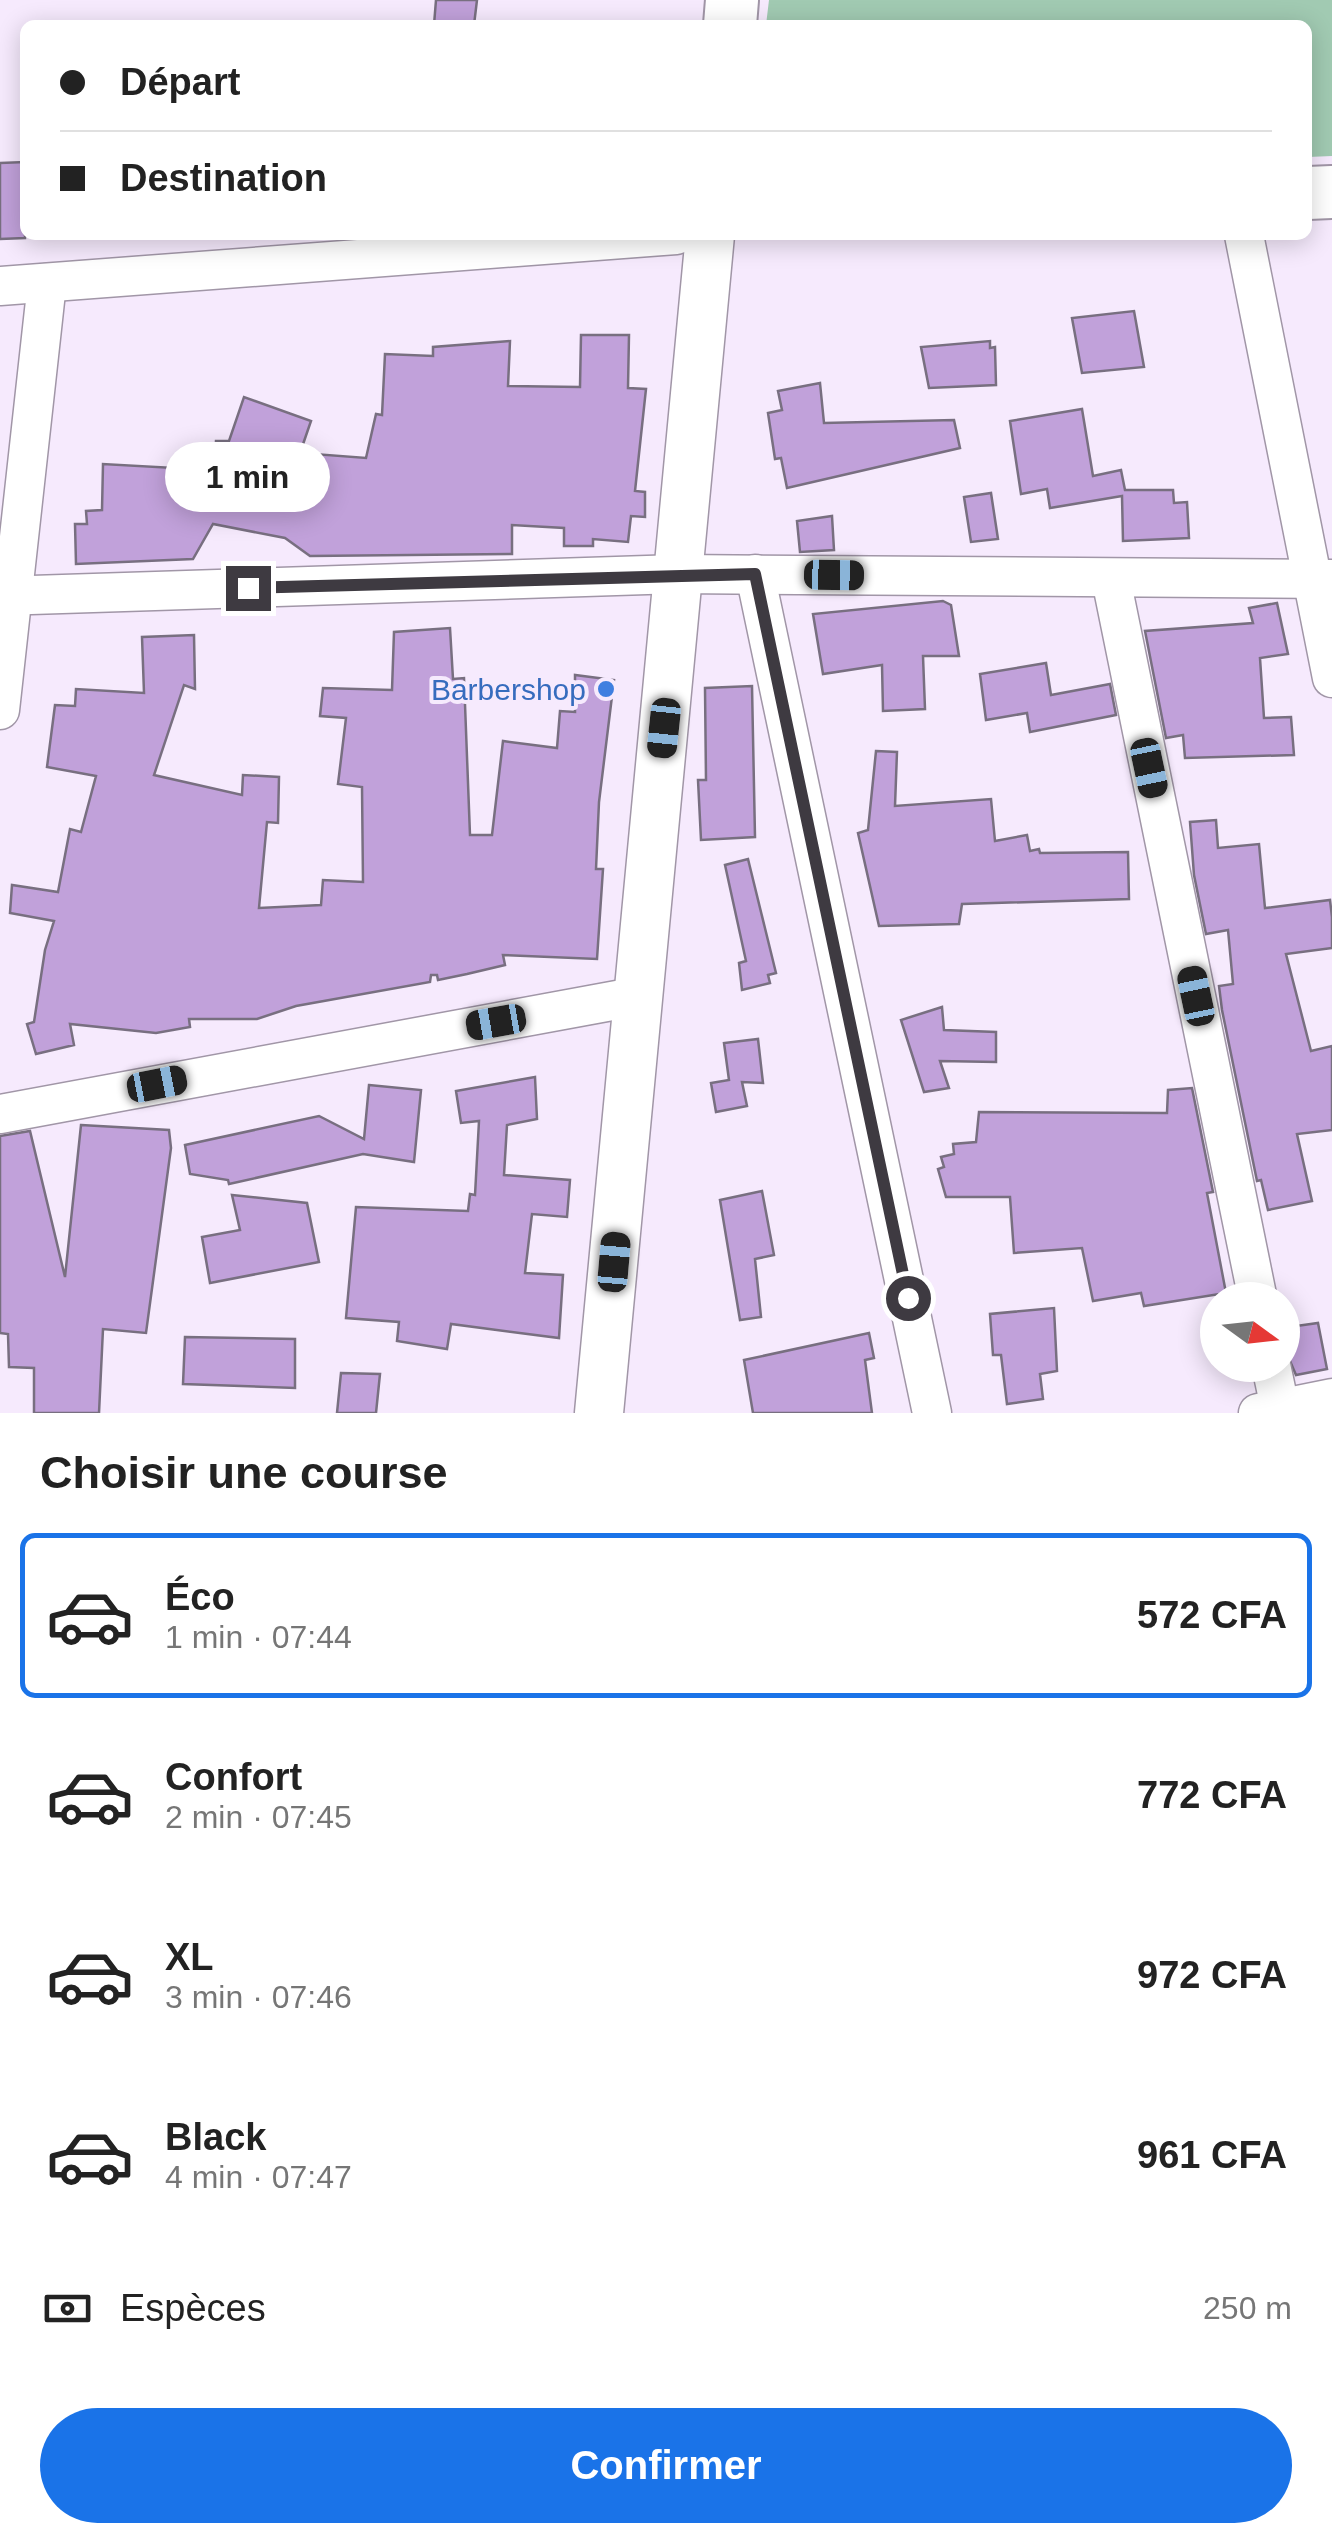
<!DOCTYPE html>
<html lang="fr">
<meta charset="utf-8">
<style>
body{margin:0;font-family:Arial,sans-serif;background:#f6f6f6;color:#222;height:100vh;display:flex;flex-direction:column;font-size:38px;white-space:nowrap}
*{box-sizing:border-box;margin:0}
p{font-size:32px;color:#767676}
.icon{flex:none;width:55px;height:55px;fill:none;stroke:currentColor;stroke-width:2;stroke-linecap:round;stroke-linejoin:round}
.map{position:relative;height:1413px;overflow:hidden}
.sheet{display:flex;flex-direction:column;background:#fff;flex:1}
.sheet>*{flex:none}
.banner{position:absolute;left:20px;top:20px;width:1292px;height:220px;border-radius:15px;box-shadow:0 5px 25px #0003;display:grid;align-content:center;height:220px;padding:0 40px;background:#fff}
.needle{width:65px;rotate:105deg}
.controls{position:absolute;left:1200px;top:1282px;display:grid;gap:20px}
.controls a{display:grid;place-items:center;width:100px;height:100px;border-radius:50%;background:#fff;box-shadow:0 5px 25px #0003;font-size:50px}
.end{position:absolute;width:45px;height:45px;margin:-22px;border:12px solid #3e3a41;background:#fff;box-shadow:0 0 0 5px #fff}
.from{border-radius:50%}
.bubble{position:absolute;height:70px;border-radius:35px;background:#fff;box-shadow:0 5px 25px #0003;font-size:32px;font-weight:600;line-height:70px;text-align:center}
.car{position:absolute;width:30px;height:60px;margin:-30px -15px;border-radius:12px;box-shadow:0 0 8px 2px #0007;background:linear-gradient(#222 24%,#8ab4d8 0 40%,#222 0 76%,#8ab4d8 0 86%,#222 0)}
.banner b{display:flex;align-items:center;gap:35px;height:95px;font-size:38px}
.banner b+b{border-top:2px solid #e0e0e0}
.banner i{width:25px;height:25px;background:#222}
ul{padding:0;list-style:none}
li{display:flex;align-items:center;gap:30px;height:165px;margin:0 20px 15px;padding:0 20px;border:5px solid transparent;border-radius:15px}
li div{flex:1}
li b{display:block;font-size:38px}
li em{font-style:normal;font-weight:600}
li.on{border-color:#1a73e8}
li>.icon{width:90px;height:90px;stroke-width:1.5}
h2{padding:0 40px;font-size:45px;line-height:120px}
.pay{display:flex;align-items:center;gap:25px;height:110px;padding:0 40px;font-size:38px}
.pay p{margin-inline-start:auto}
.action{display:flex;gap:20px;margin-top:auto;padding:20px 40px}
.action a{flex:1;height:115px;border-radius:60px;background:#1a73e8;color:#fff;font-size:40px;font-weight:600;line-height:115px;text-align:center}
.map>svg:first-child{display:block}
</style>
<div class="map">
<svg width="1332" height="1413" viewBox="0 0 1332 1413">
<rect width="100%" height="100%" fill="#f6eafd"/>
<!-- green -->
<polygon fill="#a1cab2" points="769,0 1332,0 1332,156 1308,157 1308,25 766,25"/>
<!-- building -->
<g fill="#c1a1da" stroke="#786f80" stroke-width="2.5">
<polygon points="436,0 477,0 474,25 434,25"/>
<polygon points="25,162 25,238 0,239 0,163"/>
<polygon points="1134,311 1144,367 1082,373 1072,318"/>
<polygon points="581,335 629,335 628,388 646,389 635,491 645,492 645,517 631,516 628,542 593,539 593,546 564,546 564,528 512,525 512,554 310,556 285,538 213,524 193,559 76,564 75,524 87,524 86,511 102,510 103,464 192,469 193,464 215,465 216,441 229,441 244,397 311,421 300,453 366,458 376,414 382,415 385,354 433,356 433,347 510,341 508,386 580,387"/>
<polygon points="990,341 990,348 995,347 996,385 929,388 921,347"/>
<polygon points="820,383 824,423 954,420 960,448 787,488 781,458 775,459 768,413 782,410 778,391"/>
<polygon points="1082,409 1093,476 1121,470 1125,490 1173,490 1174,503 1187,502 1189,538 1123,541 1122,496 1050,508 1047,489 1021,494 1010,421"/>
<polygon points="991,493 998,539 971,542 964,497"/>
<polygon points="832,516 834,550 800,552 797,521"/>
<polygon points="943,601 951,605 959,656 923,656 925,709 883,711 882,665 823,674 813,614"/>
<polygon points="1277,603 1288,654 1260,658 1264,718 1291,717 1294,755 1185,758 1183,735 1166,738 1145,631 1253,623 1249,608"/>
<polygon points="450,628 453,679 464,678 470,835 492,835 503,741 557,748 560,711 575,712 575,675 614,680 599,802 596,869 603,869 597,959 503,955 505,965 467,974 438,980 437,975 431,975 430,982 296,1006 257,1019 189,1019 190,1027 156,1033 70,1024 74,1045 36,1054 27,1024 34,1022 45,950 54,921 10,913 12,885 58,892 70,829 81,832 96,776 47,767 55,705 75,706 76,689 144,693 142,637 194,635 195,689 184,685 154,775 242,795 243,775 279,777 278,823 267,822 259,908 321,905 323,880 363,882 362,787 338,784 346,718 320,716 323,688 392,690 394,632"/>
<polygon points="1046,663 1051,695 1110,684 1116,715 1030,732 1027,713 986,720 980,674"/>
<polygon points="752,686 755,837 701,840 698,780 706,780 705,688"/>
<polygon points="876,751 897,752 895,806 991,799 995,841 1027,835 1030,851 1039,849 1040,853 1128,852 1129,899 962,904 959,924 879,926 858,833 868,830"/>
<polygon points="1216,820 1218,848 1259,844 1265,908 1330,900 1332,917 1332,948 1286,954 1311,1051 1332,1046 1332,1130 1297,1134 1312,1201 1268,1210 1261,1180 1257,1181 1222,1010 1219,986 1233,984 1228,930 1206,934 1194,875 1190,822"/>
<polygon points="748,859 776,973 768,975 770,983 742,990 739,963 746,961 725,865"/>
<polygon points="942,1007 944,1030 996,1032 996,1062 940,1061 949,1088 924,1092 901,1020"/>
<polygon points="758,1039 763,1083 742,1082 747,1106 716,1112 711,1083 729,1080 724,1043"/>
<polygon points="535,1077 537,1119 507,1125 504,1175 570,1180 567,1217 532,1214 525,1273 563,1275 559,1338 451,1324 447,1349 397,1341 399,1322 346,1318 356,1207 468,1211 470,1194 475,1195 479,1121 461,1123 456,1091"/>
<polygon points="369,1085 421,1090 414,1162 363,1154 229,1184 228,1180 190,1174 185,1145 319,1116 364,1139"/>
<polygon points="1192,1088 1213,1192 1207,1193 1226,1293 1144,1306 1141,1293 1093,1301 1082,1248 1014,1253 1010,1197 946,1197 938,1169 944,1167 941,1157 954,1154 953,1144 976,1142 979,1112 1167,1113 1168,1090"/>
<polygon points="81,1125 169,1130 171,1148 146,1333 103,1329 99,1413 34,1413 34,1368 9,1367 8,1334 0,1333 0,1136 30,1131 65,1277"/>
<polygon points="762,1191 774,1255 755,1259 761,1317 740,1320 720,1200"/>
<polygon points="232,1195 307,1203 319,1262 210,1283 202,1237 240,1230"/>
<polygon points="1054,1308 1057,1371 1040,1374 1043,1399 1007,1404 1001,1355 993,1355 990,1314"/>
<polygon points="1318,1323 1327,1369 1296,1375 1284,1347 1282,1328"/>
<polygon points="869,1333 874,1358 865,1360 872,1413 753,1413 744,1360"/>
<polygon points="185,1337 295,1339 295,1388 183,1384"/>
<polygon points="341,1373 380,1374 376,1413 337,1413"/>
</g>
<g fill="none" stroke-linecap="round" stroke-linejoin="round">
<!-- minor casing -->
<g stroke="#a196a7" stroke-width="41">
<g id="minor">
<polyline points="1244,235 1332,678"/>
<polyline points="0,286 676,235"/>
<polyline points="755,574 932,1413"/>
<polyline points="1111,579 1258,1300"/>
<polyline points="0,596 678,574 1332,579"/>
<polyline points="0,710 47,283"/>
<polyline points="0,1114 639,996"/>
<polyline points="1271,1365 1281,1413"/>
<polyline points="1258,1413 1332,1398"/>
</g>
</g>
<!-- tertiary casing -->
<g stroke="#a196a7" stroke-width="51">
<polyline id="tertiary" points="599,1413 710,235"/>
</g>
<!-- secondary casing -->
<g stroke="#a196a7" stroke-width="56">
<g id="secondary">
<polyline points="730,25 732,0"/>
<polyline points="1308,193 1332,192"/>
</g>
</g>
<!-- minor -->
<use href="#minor" stroke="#fff" stroke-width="38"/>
<!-- tertiary -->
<use href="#tertiary" stroke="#fff" stroke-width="48"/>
<!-- secondary -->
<use href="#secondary" stroke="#fff" stroke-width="52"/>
</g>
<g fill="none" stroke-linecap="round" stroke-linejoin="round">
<!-- route -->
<polyline stroke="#3e3a41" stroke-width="12" points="248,588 755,574 908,1298"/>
</g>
<!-- markers -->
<circle fill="#3f7fe0" stroke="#f6eafd" stroke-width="4" cx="606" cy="689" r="10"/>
<g text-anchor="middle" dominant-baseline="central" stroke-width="8" stroke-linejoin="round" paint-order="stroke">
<!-- shop labels -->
<g font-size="30" fill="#366cbe" stroke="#f6eafd" text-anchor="end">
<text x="586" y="689">Barbershop</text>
</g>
</g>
</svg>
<div class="controls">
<a><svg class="needle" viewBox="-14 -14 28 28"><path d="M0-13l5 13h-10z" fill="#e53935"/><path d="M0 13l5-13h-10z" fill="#767676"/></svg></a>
</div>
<i class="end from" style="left:908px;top:1298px"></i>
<i class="end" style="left:248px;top:588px"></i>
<div class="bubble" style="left:165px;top:442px;width:165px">1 min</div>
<i class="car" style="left:834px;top:575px;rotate:91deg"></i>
<i class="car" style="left:664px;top:728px;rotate:186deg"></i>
<i class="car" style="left:1149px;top:768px;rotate:168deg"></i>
<i class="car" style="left:1196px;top:996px;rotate:348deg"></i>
<i class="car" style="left:496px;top:1022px;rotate:260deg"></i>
<i class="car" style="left:157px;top:1084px;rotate:79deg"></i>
<i class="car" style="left:614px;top:1262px;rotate:5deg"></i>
<div class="banner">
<b><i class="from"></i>Départ</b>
<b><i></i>Destination</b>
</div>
</div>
<section class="sheet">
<h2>Choisir une course</h2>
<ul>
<li class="on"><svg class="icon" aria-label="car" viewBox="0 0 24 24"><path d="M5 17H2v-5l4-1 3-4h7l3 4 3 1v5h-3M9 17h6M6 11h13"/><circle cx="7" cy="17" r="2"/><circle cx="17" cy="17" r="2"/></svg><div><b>Éco</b><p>1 min · 07:44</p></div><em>572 CFA</em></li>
<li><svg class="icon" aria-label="car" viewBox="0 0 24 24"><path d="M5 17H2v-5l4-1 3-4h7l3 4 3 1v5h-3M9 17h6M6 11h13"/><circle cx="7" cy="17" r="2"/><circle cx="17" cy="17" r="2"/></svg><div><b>Confort</b><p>2 min · 07:45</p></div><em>772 CFA</em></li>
<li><svg class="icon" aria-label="car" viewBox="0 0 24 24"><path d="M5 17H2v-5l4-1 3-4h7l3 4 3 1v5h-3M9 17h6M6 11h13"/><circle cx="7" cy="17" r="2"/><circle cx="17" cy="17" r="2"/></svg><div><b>XL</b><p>3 min · 07:46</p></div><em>972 CFA</em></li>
<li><svg class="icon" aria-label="car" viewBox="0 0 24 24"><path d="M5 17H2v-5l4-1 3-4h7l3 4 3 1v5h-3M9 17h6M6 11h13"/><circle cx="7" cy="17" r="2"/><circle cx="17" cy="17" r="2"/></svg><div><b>Black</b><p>4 min · 07:47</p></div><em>961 CFA</em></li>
</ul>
<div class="pay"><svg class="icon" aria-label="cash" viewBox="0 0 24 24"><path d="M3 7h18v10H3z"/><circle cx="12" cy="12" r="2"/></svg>Espèces<p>250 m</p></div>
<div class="action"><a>Confirmer</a></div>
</section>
